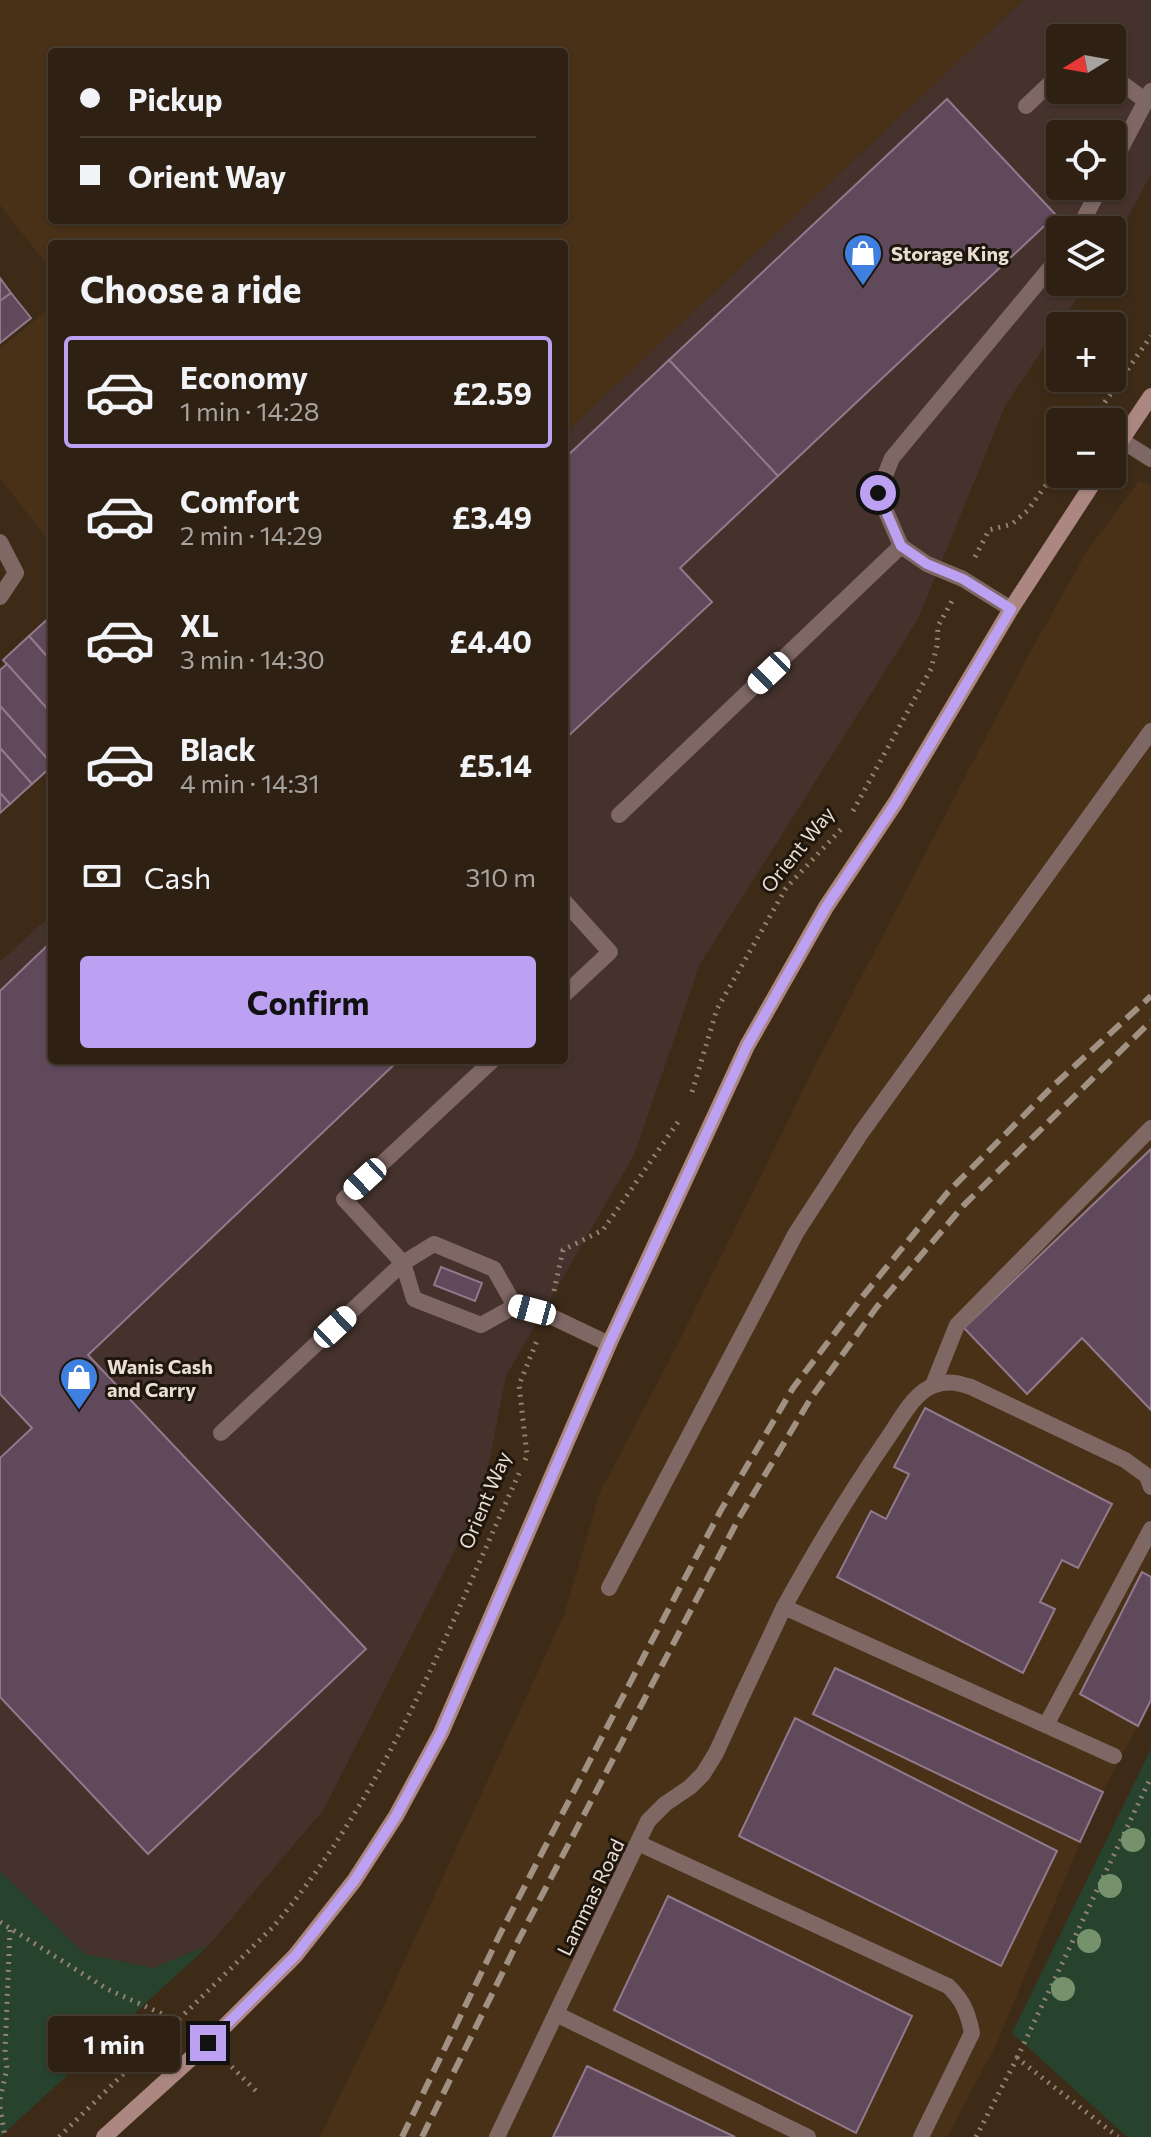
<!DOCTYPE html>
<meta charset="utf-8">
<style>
body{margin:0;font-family:Commissioner,sans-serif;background:#3a2d20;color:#f1f3f6;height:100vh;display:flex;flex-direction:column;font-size:30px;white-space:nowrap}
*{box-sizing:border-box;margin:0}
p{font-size:26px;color:#a7a39f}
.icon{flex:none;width:44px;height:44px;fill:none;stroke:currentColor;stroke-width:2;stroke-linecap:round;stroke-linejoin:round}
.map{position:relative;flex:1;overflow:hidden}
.details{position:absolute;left:48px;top:240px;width:520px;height:824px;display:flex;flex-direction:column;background:#2e2012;border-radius:8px;box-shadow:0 2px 6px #0004,0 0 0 2px #493e32}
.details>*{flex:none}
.hud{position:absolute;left:48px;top:48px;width:520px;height:176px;border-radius:8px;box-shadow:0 2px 6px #0004,0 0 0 2px #493e32;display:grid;align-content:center;height:176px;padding:0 32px;background:#2e2012}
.needle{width:52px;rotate:259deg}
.tools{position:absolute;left:1046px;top:24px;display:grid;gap:16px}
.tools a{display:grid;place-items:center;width:80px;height:80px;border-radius:8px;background:#2e2012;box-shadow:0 2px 6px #0004,0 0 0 2px #493e32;font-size:40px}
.end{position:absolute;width:36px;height:36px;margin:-18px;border:10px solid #bca0f2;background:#111;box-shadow:0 0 0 4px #111}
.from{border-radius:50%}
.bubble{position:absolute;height:56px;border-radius:8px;background:#2e2012;box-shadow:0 2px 6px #0004,0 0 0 2px #493e32;font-size:26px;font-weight:700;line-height:56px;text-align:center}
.car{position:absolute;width:24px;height:48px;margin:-24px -12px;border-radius:10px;box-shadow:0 0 6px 2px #0007;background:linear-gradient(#fff 24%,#345 0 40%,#fff 0 76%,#345 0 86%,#fff 0)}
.hud b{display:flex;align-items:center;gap:28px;height:76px;font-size:30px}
.hud b+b{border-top:2px solid #493e32}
.hud i{width:20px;height:20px;background:#f1f3f6}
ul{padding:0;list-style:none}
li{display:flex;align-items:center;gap:24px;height:112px;margin:0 16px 12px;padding:0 16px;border:4px solid transparent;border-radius:8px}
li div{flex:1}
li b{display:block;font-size:30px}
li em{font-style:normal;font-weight:700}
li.selected{border-color:#bca0f2}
li>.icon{width:72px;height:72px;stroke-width:1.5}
h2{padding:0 32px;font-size:36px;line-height:96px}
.pay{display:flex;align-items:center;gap:20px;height:88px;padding:0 32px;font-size:30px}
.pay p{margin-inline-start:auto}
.button{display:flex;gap:16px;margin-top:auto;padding:16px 32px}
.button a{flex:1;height:92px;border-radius:8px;background:#bca0f2;color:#111;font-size:32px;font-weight:700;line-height:92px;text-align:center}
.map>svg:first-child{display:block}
</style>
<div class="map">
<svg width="1151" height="2137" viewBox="0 0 1151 2137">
<rect width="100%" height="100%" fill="#3d2b18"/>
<!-- commercial -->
<path fill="#45322c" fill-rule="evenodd" d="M1023,0h128v174l-39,73v-17h-52v52h28l-82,122 -88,215 -218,345 -66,191 -128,221 -24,121 -158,312 -115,136 -56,23 -68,-14 -85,-83v-909l52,-48v146h512v-626zM1060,38h52v52h-52zM1060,134h52v52h-52z"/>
<!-- built -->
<g fill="#483117" fill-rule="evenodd">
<path d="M0,0h1023l-459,434v-190h-512v27l-52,-66zM52,52h512v168h-512z"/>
<polygon points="52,306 52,545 0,478 0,349"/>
<polygon points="1139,481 1151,485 1151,1700 1103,1792 1080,1842 997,2043 947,2137 320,2137 385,2003 564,1615 600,1492 678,1344 815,1066 1028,656 1087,551"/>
</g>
<!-- green -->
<g fill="#27422d">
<polygon points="1151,1749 1151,2137 1127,2137 1012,2033"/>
<polygon points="0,1871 85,1954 153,1968 209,1945 0,2137"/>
</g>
<!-- building -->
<g fill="#60495b" stroke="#92798c" stroke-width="2">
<polygon points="947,99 1056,215 778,476 669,360"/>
<polygon points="0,278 11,293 0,301"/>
<polygon points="11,293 31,318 0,343 0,301"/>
<polygon points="669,360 778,476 680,568 712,602 564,740 564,459"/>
<polygon points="52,615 52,662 29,636"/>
<polygon points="29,636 52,662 52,714 3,660"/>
<polygon points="7,664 52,714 52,764 0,706 0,670"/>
<polygon points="0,706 52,764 52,766 32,784 0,748"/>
<polygon points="0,748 32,784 10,804 0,793"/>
<polygon points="0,793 10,804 0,813"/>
<polygon points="52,941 52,1060 399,1060 88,1355 366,1649 148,1854 0,1697 0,1458 32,1428 0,1394 0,991"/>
<polygon points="1151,1149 1151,1410 1082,1338 1027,1394 964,1328"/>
<polygon points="441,1267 482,1283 475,1301 434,1285"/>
<polygon points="925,1408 1112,1504 1078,1568 1062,1560 1040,1602 1055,1609 1023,1673 837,1577 871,1511 886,1519 909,1474 894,1467"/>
<polygon points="1142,1572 1151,1577 1151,1700 1138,1726 1080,1694"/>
<polygon points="835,1668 1103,1792 1080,1842 813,1714"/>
<polygon points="795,1718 1057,1851 1001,1966 739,1836"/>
<polygon points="668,1896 912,2016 856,2133 614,2010"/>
<polygon points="587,2066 735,2137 553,2137"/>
</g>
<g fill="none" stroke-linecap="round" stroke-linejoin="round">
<!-- path -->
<g stroke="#918272" stroke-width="5" stroke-dasharray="2 6" stroke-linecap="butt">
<polyline points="1091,422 1151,336"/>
<polyline points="975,557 989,530 1012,524 1027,511 1060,466"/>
<polyline points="853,811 931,669 937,646 938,626 952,601"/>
<polyline points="692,1092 717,1009 786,888 844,826"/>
<polyline points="554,1291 563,1250 603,1230 678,1122"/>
<polyline points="525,1460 527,1455 519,1385 538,1338"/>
<polyline points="0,1922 107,1989 178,2021"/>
<polyline points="1017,2058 1151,1777"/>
<polyline points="226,2061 257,2092"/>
<polyline points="0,2099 7,2068 5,2052 10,1929"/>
<polyline points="0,2107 5,2137"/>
<path d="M59,2137l214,-210c114,-134 176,-300 248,-458"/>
<polyline points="976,2137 1017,2058 1118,2137"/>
</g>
<!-- lane -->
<g stroke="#7f6864" stroke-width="16">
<polyline points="1112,76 1146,101"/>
<polyline points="1026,106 1060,74"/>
<polyline points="1112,165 1151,91"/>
<polyline points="1078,230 1101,186"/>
<polyline points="1121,440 1151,459"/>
<polyline points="1011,609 963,579 927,564 901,546 878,493 892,458 1060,256"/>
<polyline points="619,815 901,546"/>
<polyline points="564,901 610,952 564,995"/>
<polyline points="493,1060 344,1199 403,1263 414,1299 481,1325 515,1306 548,1315 609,1344"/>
<polyline points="933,1385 957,1325 1151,1128"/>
<polyline points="221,1433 403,1263 434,1244 494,1269 515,1306"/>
<polyline points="609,1588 796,1233 861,1133 1151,731"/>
<polyline points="743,1694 784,1607"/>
<polyline points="1046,1725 1151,1529"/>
<path d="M1114,1756l-330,-149c32,-58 65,-113 103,-168 13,-18 26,-47 48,-54 13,-5 23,-2 36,2l154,73 22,16 4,11"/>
<path d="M638,1843l310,143c15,14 20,27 24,47l-51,104"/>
<polyline points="556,2014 808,2137"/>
</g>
<!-- street -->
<g stroke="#7f6864" stroke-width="16">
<polyline points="0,542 16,573 0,597"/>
<polyline points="497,2137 648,1821 665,1804 690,1787 703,1774 716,1753 743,1694"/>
</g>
<!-- secondary -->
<g stroke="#ac8781" stroke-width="16">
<polyline points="1112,454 1151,396"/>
<polyline points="104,2137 208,2043 295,1956 354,1881 396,1816 441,1733 609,1344 747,1046 826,907 896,802 1011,609 1099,474"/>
</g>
<!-- rail -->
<g stroke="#a09182" stroke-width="6" stroke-dasharray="16 8" stroke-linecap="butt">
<polyline points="402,2137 500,1934 646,1652 721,1510 793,1388 863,1296 948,1192 1054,1085 1151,996"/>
<polyline points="422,2137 518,1941 739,1518 811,1398 876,1308 964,1205 1151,1021"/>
</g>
</g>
<!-- trees -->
<g fill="#76926d">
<circle cx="1133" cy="1840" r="12"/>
<circle cx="1110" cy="1886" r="12"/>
<circle cx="1089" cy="1941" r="12"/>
<circle cx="1063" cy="1989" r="12"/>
</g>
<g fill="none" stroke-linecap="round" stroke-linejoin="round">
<!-- route -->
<polyline stroke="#bca0f2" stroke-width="10" points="208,2043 295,1956 354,1881 396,1816 441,1733 609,1344 747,1046 826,907 896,802 1011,609 963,579 927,564 901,546 878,493"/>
</g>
<!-- icons -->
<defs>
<g id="shop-pin" transform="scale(2)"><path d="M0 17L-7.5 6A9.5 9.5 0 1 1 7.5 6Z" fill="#3f7fe0" stroke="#1e150d"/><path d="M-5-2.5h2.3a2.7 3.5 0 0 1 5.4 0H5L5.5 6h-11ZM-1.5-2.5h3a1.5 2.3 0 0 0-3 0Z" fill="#fff"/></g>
</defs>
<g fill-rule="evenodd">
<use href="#shop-pin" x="863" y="253"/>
<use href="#shop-pin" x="79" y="1377"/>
</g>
<g text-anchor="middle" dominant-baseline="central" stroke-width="6" stroke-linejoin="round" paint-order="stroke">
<!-- poi labels -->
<g font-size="20" font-weight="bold" fill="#eaded2" stroke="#1e150d" text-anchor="start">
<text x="891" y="253">Storage King</text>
<text x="107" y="1366">Wanis Cash<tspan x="107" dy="23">and Carry</tspan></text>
</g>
<!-- street labels -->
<g font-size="20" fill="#eaded2" stroke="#1e150d">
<text transform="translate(797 849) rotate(-51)">Orient Way</text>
<text transform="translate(484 1500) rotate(-67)">Orient Way</text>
<text transform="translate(590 1897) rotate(-64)">Lammas Road</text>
</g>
</g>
</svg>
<div class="tools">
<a><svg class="needle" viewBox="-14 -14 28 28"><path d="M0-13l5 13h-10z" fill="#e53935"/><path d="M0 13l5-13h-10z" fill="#a7a39f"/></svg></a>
<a><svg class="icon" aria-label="locate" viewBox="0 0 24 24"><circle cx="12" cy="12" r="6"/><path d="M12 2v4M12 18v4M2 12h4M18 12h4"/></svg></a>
<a><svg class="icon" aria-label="layers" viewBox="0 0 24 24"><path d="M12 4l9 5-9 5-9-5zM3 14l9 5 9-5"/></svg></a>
<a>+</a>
<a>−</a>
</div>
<i class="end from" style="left:878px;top:493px"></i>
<i class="end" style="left:208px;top:2043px"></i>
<div class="bubble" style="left:48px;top:2016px;width:132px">1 min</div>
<i class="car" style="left:769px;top:673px;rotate:226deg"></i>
<i class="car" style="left:365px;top:1179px;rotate:227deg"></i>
<i class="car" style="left:532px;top:1310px;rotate:285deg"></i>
<i class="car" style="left:335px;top:1327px;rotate:47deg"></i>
<div class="hud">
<b><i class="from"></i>Pickup</b>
<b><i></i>Orient Way</b>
</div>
<section class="details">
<h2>Choose a ride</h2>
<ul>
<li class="selected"><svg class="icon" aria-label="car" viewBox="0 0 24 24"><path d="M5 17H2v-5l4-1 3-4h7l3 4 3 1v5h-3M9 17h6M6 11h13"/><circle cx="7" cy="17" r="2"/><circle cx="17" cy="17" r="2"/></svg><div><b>Economy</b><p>1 min · 14:28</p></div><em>£2.59</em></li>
<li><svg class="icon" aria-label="car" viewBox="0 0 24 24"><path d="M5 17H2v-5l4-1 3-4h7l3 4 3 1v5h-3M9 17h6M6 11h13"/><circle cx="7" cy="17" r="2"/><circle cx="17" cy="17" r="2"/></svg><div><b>Comfort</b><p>2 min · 14:29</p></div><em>£3.49</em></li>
<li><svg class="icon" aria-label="car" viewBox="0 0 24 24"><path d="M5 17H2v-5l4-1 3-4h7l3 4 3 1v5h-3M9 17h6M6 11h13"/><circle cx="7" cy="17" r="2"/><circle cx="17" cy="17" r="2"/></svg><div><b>XL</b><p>3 min · 14:30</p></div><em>£4.40</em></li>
<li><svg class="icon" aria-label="car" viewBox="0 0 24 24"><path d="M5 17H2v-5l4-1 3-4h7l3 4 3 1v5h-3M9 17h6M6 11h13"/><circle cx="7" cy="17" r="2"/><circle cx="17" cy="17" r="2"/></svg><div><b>Black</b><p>4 min · 14:31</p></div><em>£5.14</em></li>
</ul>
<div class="pay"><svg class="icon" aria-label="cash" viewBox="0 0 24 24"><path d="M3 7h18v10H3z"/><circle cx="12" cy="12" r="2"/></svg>Cash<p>310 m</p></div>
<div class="button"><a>Confirm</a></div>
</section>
</div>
